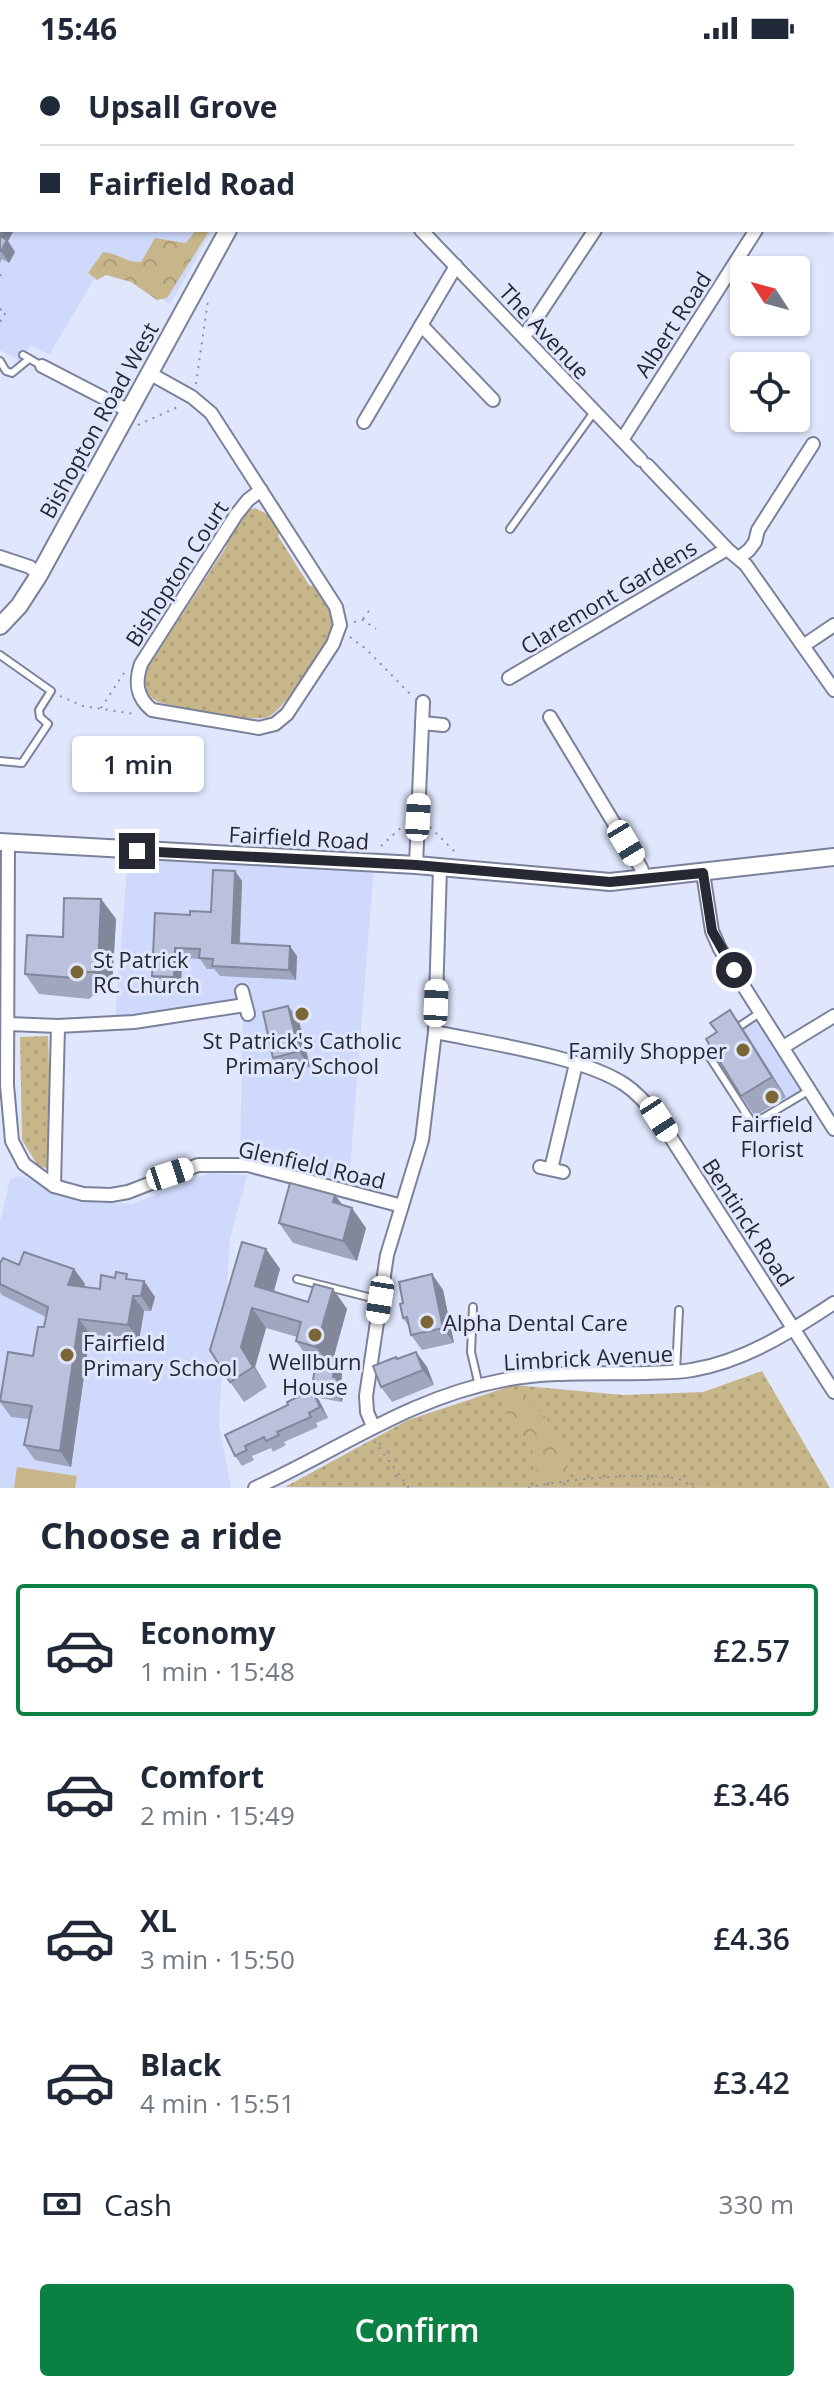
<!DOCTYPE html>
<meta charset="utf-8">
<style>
body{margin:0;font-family:"Open Sans",sans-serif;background:#f6f6f7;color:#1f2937;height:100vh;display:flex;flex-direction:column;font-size:30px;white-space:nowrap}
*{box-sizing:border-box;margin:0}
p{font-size:26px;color:#747a83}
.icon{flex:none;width:44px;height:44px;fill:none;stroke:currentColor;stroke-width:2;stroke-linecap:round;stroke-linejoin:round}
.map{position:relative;height:1432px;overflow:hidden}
.sheet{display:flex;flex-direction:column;background:#fff;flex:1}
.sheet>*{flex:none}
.guide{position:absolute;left:0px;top:0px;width:834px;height:176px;box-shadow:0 2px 6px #0004;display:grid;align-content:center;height:176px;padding:0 40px;background:#fff}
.needle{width:52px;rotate:306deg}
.buttons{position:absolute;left:730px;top:200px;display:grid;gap:16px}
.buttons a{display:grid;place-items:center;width:80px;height:80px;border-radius:8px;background:#fff;box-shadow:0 2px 6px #0004;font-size:40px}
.end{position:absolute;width:36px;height:36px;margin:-18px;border:10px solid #262933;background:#fff;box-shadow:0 0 0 4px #fff}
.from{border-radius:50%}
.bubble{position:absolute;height:56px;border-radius:8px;background:#fff;box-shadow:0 2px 6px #0004;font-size:26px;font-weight:600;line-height:56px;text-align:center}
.car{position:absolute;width:24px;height:48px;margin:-24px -12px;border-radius:10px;box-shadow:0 0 6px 2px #0007;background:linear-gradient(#fff 24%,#345 0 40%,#fff 0 76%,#345 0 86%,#fff 0)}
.guide b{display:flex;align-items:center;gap:28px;height:76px;font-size:30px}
.guide b+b{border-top:2px solid #e0e1e3}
.guide i{width:20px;height:20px;background:#1f2937}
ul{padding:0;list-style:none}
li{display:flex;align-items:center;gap:24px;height:132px;margin:0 16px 12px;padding:0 24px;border:4px solid transparent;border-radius:8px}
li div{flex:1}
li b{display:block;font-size:30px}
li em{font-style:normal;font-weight:600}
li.current{border-color:#0b8043}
li>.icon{width:72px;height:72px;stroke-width:1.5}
h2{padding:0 40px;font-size:36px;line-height:96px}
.pay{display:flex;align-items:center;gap:20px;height:88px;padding:0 40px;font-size:30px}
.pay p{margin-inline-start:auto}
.action{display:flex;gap:16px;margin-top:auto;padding:16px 40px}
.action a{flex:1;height:92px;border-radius:8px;background:#0b8043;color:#fff;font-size:32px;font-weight:600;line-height:92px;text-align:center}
.status{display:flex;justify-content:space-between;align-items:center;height:56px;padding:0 40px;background:#fff;direction:ltr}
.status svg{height:22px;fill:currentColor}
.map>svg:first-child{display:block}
</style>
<div class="status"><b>15:46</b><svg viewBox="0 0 49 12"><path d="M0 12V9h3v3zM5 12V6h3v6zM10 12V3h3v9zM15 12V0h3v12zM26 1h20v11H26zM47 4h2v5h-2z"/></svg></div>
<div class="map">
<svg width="834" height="1432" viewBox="0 0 834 1432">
<defs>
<pattern id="grass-dots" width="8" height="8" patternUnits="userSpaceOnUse" patternTransform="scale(2)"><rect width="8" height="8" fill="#c8b68b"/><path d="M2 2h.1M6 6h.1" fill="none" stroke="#ac9c78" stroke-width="1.8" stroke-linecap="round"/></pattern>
<pattern id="forest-crowns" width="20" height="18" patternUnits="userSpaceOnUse" patternTransform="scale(2)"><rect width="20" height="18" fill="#c8b68b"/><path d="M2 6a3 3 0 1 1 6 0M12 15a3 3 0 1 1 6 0" fill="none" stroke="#ac9c78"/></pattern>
</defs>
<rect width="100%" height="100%" fill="#e0e7fd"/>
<!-- built -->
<g fill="#cfd9fc">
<polygon points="0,0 49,2 2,2 2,174 213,174 170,248 102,210 49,299 31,289 20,305 0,294"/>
<polygon points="128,800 374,811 349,1125 240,1103 243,954 115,963"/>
<polygon points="752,959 806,1040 752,1073 700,993"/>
<polygon points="210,1117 247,1119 230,1183 219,1368 231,1432 0,1432 0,1166 10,1123 22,1120 74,1144 133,1148"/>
</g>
<!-- grass -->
<g fill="url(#grass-dots)">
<polygon points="64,0 293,0 292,2"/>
<path d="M255,452l16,8 10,14 -3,6 31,49 7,2c7,11 18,27 16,40 -3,16 -50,86 -64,90 -22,6 -86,-9 -110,-15 -24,-15 -11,-27 -5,-46 3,-10 8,-22 19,-26l54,-83 -2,-5 20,-30z"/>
<polygon points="48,980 52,1107 46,1112 38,1110 22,1084 20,981"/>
<polygon points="762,1315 830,1432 285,1431 408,1364 514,1329 623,1339 703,1336"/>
</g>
<!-- forest -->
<g fill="url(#forest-crowns)">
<path d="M196,174h14l-43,68 -10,2 -26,-18 -25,-7 -9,5 -9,-7 15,-21c14,1 24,11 38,10l14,-24 31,5z"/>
<path d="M511,1334c26,6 52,50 59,74l-8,12 -19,5 -7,-5c0,-12 -1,-22 -7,-32 -9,-15 -31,-31 -26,-51z"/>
</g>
<!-- pitch -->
<polygon fill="#c8b68b" points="17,1411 77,1420 75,1432 14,1432"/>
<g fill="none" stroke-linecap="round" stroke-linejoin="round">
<!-- service casing -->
<g stroke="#7a819a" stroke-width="10">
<g id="service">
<polyline points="832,88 834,87"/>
<polyline points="23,299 42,310"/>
<polyline points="0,305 6,315 12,317 29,303"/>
<polyline points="510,473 594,356"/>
<polyline points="0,599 51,635 39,654 40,661 48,668 22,707 0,705"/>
<polyline points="737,972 761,956"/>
<polyline points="714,987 709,1000 751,1065 756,1066 810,1034"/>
<polyline points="297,1223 380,1244"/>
<polyline points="473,1251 471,1296 479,1330"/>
<polyline points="676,1316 679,1254"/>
</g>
</g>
<!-- minor casing -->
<g stroke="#7a819a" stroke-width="16">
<g id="minor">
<polyline points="629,0 632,2"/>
<polyline points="692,2 693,0"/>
<polyline points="789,2 790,0"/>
<polyline points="421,174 641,404"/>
<polyline points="421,269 493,344"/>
<polyline points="524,281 595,174"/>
<polyline points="42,310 129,355"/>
<path d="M149,317l43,24 19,16 125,194 4,18 -7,19 -46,70 -12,10 -16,4 -107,-18c-16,-13 -17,-28 -11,-46l95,-149 12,-15 13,-10"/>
<polyline points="364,366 456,210"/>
<polyline points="622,384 756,174"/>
<polyline points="647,409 727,493 746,509 834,634"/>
<polyline points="0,501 30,511 39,519"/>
<polyline points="739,502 749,494 755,486 758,474 813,388"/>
<polyline points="803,590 834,569"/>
<polyline points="509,622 727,493"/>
<polyline points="550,661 641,812 645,824"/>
<polyline points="422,667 443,669"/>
<polyline points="8,786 7,1029 12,1085 24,1108 54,1130 83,1138 111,1139 128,1136 198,1109 248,1109 402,1150"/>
<polyline points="416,809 423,646"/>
<polyline points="703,817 712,875 720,893 834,1073"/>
<polyline points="242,935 248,958"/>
<polyline points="9,968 58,970 134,966 245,949"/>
<path d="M435,976c52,11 146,24 189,52 14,9 24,22 35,35l175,273"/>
<polyline points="783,991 834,960"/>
<polyline points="540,1111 563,1116"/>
<polyline points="551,1113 576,1008"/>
<polyline points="54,1130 58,970"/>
<polyline points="373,1370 367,1356 366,1340 387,1199 422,1084 435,976 440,812"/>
<path d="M255,1432c84,-38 156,-91 249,-108 46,-9 94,-6 140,-7 16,-1 33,0 48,-3 53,-9 98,-38 142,-67"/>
</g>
</g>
<!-- tertiary casing -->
<g stroke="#7a819a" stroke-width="20">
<g id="tertiary">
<polyline points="323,2 324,0"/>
<polyline points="0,570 19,550 39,519 228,174"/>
<polyline points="0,786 416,809 610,826 834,801"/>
</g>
</g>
<!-- path -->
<g stroke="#8b90a1" stroke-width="2" stroke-dasharray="2 6" stroke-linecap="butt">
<polyline points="57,0 61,2"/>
<polyline points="0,220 2,216"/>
<polyline points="0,253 6,256 0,266"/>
<polyline points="196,328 208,244"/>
<polyline points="138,369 180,350"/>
<polyline points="363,563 371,552"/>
<polyline points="354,566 363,564 376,573"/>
<polyline points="350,581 366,593 412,640"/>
<polyline points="60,640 83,650 135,658"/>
<polyline points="101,652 124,617"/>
<polyline points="430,771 455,796"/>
<polyline points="381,790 404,769"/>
<polyline points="374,1385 409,1432"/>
<polyline points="647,1422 658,1432"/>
<path d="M528,1432c27,-8 124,-17 150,-9 5,1 11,6 16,9"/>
</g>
<!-- service -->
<use href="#service" stroke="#fff" stroke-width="6"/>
<!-- minor -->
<use href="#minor" stroke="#fff" stroke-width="12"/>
<!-- tertiary -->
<use href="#tertiary" stroke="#fff" stroke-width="16"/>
</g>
<!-- wall -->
<g fill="#9fa6bd">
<polygon points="0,124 2,174 14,174 8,185 15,196 9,207 2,203 0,207"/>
<polygon points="235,815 242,825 240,888 297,900 296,924 220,920 214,913 207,913 200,903 182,902 181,931 159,930 152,920 190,859 211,856"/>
<polygon points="101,843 116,863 112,931 108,937 97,936 89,943 39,938 25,918"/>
<polygon points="288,950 299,965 310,1011 284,1017 273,1002"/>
<polygon points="744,974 786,1041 755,1060 741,1040"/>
<polygon points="335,1139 342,1149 366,1172 357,1205 293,1187 279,1167"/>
<polygon points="266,1193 280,1213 274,1236 308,1246 333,1233 347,1253 332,1307 342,1318 341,1327 344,1332 342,1346 319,1342 312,1331 316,1307 310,1305 296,1285 297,1281 266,1272 255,1311 267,1331 244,1346 230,1326"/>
<polygon points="0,1207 74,1213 85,1228 84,1231 100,1233 131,1224 144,1225 155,1241 151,1255 144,1255 139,1284 90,1278 71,1411 35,1404 24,1389 29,1363 11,1361 0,1346 33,1300 44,1271 46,1261 2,1239 0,1236"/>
<polygon points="432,1218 443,1234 454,1287 422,1294 411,1279 410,1272 403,1262 403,1247"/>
<polygon points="416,1296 427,1311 434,1329 392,1346 381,1331 397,1303"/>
<polygon points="319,1344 328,1362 316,1367 318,1371 284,1386 286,1389 273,1396 271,1392 252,1400 254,1404 242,1410 235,1400 225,1379"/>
</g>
<!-- shaded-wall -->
<g fill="#82879a">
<polygon points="2,169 2,174 14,174 8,185 15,196 9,207 1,195 0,172"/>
<polygon points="235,815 242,825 239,898 232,887"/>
<polygon points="101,843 116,863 112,931 108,937 94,916"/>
<polygon points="290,890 297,900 296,924 289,914"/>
<polygon points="175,892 182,902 181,931 174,921"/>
<polygon points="288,950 299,965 310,1011 299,995"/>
<polygon points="730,954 744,974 786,1041 772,1021"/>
<polygon points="335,1139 350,1159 333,1146"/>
<polygon points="352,1152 366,1172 357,1205 343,1185"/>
<polygon points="266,1193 280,1213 269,1250 255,1230"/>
<polygon points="74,1213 85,1228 78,1245 68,1229"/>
<polygon points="432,1218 443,1234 454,1287 443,1272"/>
<polygon points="144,1225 155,1241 151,1255 141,1240"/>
<polygon points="333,1233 347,1253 331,1311 316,1291"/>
<polygon points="133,1240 144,1255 139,1284 128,1269"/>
<polygon points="252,1252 266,1272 255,1311 267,1331 241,1291"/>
<polygon points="79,1263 90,1278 71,1411 60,1395"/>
<polygon points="416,1296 427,1311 434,1329 423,1314"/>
<polygon points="335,1308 342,1318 341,1327 344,1332 342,1346 334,1335 333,1321"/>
<polygon points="312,1334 319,1344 328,1362 320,1351"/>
</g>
<!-- building -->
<g fill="#b9c1dc" stroke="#82879a" stroke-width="2">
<polygon points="1,122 2,169 0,172 0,124"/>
<polygon points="0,180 7,184 1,195 0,195"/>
<polygon points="213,814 235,815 232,887 290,890 289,914 212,910 213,903 199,902 200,893 175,892 174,921 152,920 155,857 190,859 190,855 211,856"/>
<polygon points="64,842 101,843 98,911 94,916 83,916 75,922 25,918 27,879 63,881"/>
<polygon points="288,950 299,995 273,1002 263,956"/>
<polygon points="730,954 772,1021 741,1040 706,983 717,976 710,967"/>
<polygon points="290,1127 335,1139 333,1146 352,1152 343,1185 279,1167"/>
<polygon points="242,1186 266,1193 255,1230 308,1246 314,1228 333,1233 316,1291 296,1285 301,1266 252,1252 241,1291 253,1311 230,1326 210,1294"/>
<polygon points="24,1196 74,1213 68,1229 100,1233 101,1219 115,1222 116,1216 127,1218 126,1223 144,1225 141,1240 133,1240 128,1269 79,1263 60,1395 24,1389 32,1350 0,1345 8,1296 33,1300 38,1271 44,1271 48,1251 0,1228 0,1207 3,1202 19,1209"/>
<polygon points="432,1218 443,1272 411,1279 407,1261 403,1262 400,1248 403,1247 399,1226"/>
<polygon points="416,1296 423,1314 381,1331 373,1310 396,1301 397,1303"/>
<polygon points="316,1305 335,1308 333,1321 337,1322 334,1335 312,1331"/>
<polygon points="312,1334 320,1351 309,1357 311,1361 277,1376 279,1379 266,1385 264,1381 245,1390 247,1394 235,1400 225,1379 288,1349 287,1346"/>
</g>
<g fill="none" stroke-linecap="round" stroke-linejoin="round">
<!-- route -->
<polyline stroke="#262933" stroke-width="10" points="137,795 416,809 610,826 703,817 712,875 734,914"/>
</g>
<!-- markers -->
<g fill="#7b6736" stroke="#e0e7fd" stroke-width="3">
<circle cx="77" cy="916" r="8"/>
<circle cx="302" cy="958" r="8"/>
<circle cx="743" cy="994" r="8"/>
<circle cx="772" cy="1041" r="8"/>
<circle cx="427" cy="1266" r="8"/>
<circle cx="315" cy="1279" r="8"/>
<circle cx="67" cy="1299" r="8"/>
</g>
<g text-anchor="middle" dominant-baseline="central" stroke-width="6" stroke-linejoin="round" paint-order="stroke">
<!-- street labels -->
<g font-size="22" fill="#262933" stroke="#e0e7fd">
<text transform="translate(672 268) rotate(-57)">Albert Road</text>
<text transform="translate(545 275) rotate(47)">The Avenue</text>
<text transform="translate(98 364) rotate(-61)">Bishopton Road West</text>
<text transform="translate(176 517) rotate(-57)">Bishopton Court</text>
<text transform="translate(608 540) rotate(-31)">Claremont Gardens</text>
<text transform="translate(299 781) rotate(3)">Fairfield Road</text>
<text transform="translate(312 1108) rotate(13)">Glenfield Road</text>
<text transform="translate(749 1166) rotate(57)">Bentinck Road</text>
<text transform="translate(588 1301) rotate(-3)">Limbrick Avenue</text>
</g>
<!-- poi labels -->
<g font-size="22" fill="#262933" stroke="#e0e7fd" text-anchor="start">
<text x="93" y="903">St Patrick<tspan x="93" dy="25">RC Church</tspan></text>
<text x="302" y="984" text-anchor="middle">St Patrick's Catholic<tspan x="302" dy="25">Primary School</tspan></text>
<text x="727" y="994" text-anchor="end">Family Shopper</text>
<text x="772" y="1067" text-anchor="middle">Fairfield<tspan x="772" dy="25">Florist</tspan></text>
<text x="443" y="1266">Alpha Dental Care</text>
<text x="83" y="1286">Fairfield<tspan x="83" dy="25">Primary School</tspan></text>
<text x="315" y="1305" text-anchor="middle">Wellburn<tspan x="315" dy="25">House</tspan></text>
</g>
</g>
</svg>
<div class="buttons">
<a><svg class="needle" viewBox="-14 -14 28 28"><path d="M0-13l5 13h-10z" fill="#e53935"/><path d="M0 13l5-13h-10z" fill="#747a83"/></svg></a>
<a><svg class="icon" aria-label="locate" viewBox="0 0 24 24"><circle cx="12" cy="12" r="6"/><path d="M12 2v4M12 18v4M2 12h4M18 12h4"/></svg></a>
</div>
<i class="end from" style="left:734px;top:914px"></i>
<i class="end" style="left:137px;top:795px"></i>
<div class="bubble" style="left:72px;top:680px;width:132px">1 min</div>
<i class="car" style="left:418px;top:761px;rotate:3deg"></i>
<i class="car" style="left:626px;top:787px;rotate:149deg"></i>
<i class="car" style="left:436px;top:947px;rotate:2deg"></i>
<i class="car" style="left:659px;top:1063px;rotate:147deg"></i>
<i class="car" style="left:170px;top:1118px;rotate:72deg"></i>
<i class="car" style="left:380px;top:1244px;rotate:189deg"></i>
<div class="guide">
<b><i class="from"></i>Upsall Grove</b>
<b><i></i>Fairfield Road</b>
</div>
</div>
<section class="sheet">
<h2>Choose a ride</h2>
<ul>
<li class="current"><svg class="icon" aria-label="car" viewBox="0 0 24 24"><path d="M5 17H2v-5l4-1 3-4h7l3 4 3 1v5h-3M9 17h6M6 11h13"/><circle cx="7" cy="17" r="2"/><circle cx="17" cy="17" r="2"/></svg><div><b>Economy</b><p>1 min · 15:48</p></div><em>£2.57</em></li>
<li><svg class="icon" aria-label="car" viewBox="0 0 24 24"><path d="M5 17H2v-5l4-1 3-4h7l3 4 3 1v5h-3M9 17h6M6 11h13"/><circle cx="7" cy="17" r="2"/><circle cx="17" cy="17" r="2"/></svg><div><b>Comfort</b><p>2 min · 15:49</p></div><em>£3.46</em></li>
<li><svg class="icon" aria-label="car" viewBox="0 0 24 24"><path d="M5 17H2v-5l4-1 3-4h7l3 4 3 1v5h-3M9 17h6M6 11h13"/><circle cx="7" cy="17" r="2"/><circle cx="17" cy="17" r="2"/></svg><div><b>XL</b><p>3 min · 15:50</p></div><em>£4.36</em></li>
<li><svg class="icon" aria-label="car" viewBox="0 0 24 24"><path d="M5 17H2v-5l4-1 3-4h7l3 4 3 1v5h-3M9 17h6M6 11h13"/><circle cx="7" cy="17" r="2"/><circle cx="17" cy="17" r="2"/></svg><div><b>Black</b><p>4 min · 15:51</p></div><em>£3.42</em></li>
</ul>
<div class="pay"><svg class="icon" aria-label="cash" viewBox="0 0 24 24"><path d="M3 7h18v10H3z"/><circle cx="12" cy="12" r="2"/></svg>Cash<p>330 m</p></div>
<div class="action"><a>Confirm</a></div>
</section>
